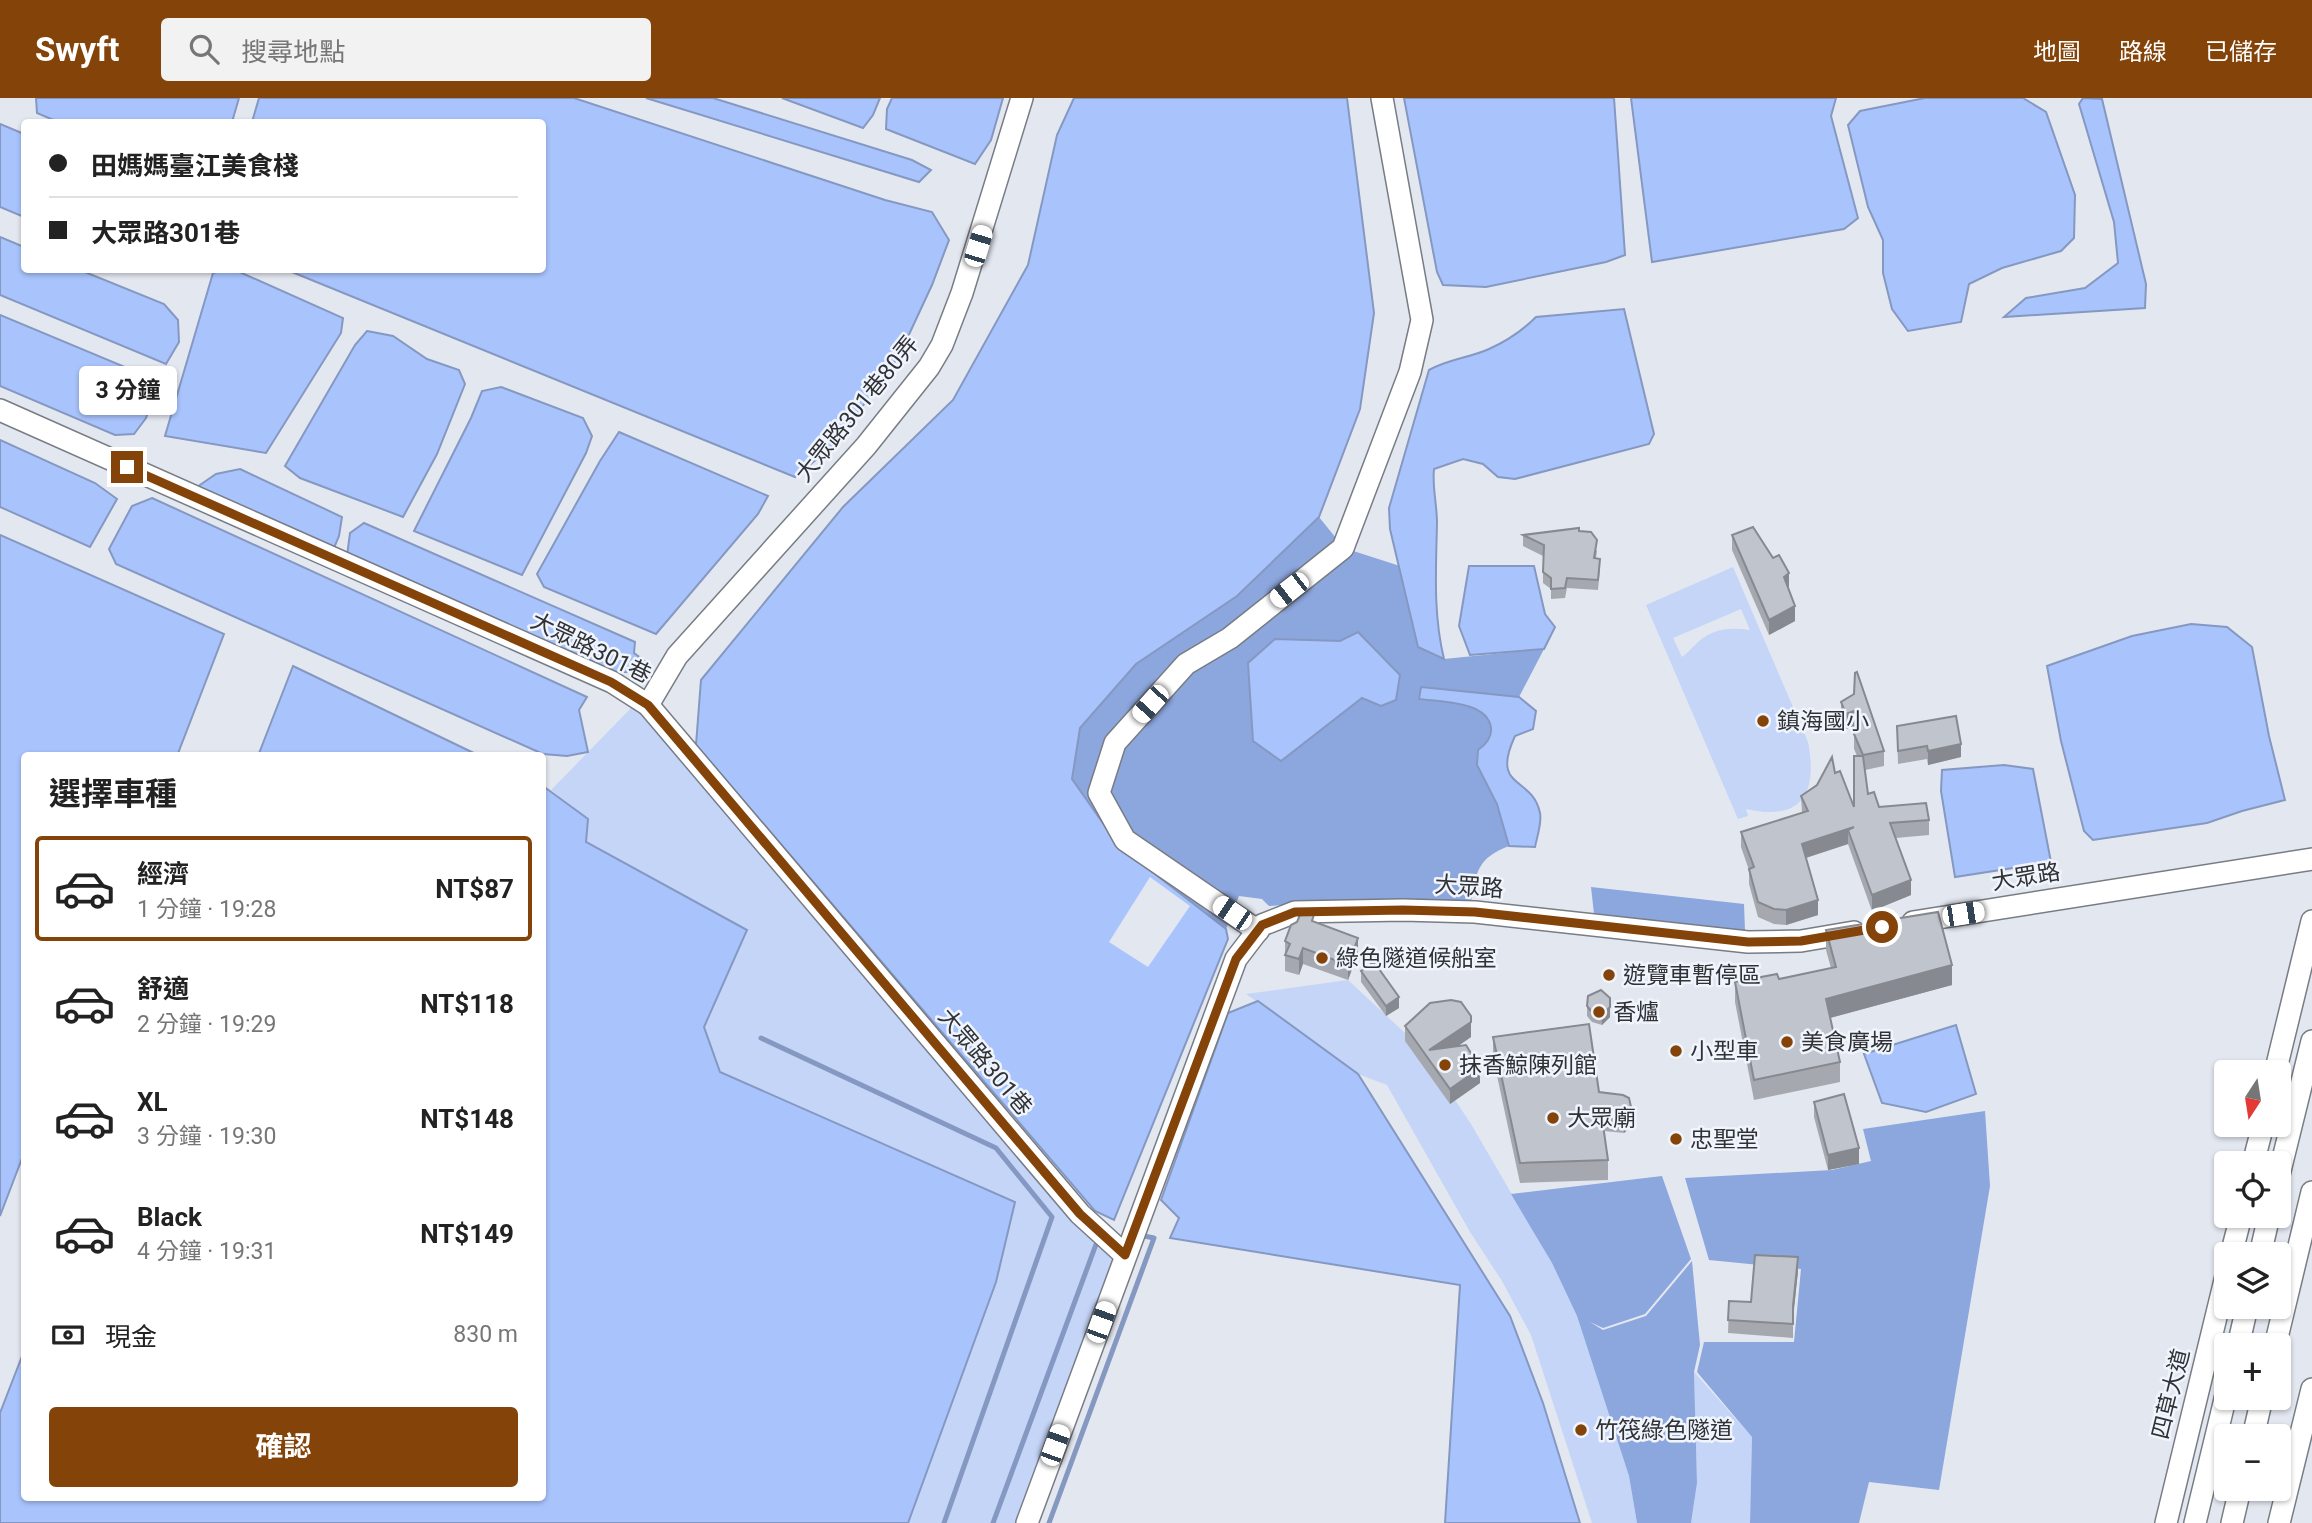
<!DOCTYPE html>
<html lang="zh-TW">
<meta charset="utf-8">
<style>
body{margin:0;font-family:Roboto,"Noto Sans TC",sans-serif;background:#f2f2f2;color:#222;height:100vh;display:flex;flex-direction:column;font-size:26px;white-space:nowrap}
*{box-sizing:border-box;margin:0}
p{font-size:23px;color:#767676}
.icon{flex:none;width:38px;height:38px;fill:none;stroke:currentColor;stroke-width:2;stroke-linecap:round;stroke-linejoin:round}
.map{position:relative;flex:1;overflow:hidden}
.panel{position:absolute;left:21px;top:654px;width:525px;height:749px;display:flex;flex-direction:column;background:#fff;border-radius:7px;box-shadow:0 2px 5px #0004}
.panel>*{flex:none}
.top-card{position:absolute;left:21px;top:21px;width:525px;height:154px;border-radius:7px;box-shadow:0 2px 5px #0004;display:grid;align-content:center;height:154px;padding:0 28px;background:#fff}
.needle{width:46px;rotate:192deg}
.fabs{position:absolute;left:2214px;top:962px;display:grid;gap:14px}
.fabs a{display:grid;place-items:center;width:77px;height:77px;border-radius:7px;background:#fff;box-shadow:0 2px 5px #0004;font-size:35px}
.end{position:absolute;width:32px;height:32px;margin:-16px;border:9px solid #834309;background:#fff;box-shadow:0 0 0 4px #fff}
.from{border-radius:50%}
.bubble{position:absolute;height:49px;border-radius:7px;background:#fff;box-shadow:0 2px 5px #0004;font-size:23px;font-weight:700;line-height:49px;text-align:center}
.car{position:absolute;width:21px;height:42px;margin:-21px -10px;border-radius:9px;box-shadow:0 0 5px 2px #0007;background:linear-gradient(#fff 24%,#345 0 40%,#fff 0 76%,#345 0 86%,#fff 0)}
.top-card b{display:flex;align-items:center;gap:24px;height:66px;font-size:26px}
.top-card b+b{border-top:2px solid #e0e0e0}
.top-card i{width:18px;height:18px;background:#222}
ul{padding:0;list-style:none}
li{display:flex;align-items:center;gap:21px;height:105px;margin:0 14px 10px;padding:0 14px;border:4px solid transparent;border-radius:7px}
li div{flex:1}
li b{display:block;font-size:26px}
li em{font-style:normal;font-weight:700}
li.active{border-color:#834309}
li>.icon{width:63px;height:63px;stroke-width:1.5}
h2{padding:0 28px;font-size:32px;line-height:84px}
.pay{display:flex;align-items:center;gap:18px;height:77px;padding:0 28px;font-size:26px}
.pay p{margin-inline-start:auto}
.cta{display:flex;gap:14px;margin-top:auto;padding:14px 28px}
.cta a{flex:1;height:80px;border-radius:7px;background:#834309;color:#fff;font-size:28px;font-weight:700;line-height:80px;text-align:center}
header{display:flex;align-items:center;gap:42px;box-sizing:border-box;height:98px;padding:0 35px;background:#834309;color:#fff}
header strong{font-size:33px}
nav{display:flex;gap:38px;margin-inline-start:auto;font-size:24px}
.search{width:490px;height:63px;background:#f2f2f2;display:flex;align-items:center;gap:18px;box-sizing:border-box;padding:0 24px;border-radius:7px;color:#767676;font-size:26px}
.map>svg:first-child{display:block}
</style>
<header>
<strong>Swyft</strong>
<div class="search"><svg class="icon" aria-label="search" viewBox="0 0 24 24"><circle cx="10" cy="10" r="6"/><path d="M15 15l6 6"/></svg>搜尋地點</div>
<nav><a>地圖</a><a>路線</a><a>已儲存</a></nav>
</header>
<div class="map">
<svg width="2312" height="1425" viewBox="0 0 2312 1425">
<rect width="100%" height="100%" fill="#e3e7f0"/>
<!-- green -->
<g fill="#c4d5f8" fill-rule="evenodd">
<path d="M1733,469l75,175c10,51 -6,80 -62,67l2,7 -10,3 -92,-214zM1741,511l9,21c-22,-3 -40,-1 -56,16 -5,4 -7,8 -12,11l-9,-19z"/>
<polygon points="636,605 1115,1160 1018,1425 908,1425 996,1184 1014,1104 719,974 704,929 746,832 586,744 588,721 551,692"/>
<polygon points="1348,882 1420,949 1471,1026 1552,1165 1577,1218 1629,1378 1637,1425 1592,1425 1531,1237 1502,1183 1470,1134 1387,987 1358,976 1246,896"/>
<polygon points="1694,1274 1752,1339 1750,1425 1691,1425 1697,1385"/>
</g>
<!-- forest -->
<g fill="#8ca6de" fill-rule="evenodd">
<path d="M1319,419l25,31 56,18 19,81 25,12 100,-10 -25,48 -98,-10 -1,12c20,3 70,3 71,30 0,10 -10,26 -14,36l20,39 12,42c-31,12 -33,25 -38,56l-136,-1 -66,5 -7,-7 -23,-3 -13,33 -106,-83 -48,-67 8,-51 56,-64 101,-68zM1276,541l64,2 41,65 -19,-8 -25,17z"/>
<polygon points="1591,789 1744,806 1745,833 1594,816"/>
<polygon points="1985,1013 1990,1088 1939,1392 1869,1384 1859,1425 1750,1425 1752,1339 1697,1274 1704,1244 1794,1244 1801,1171 1709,1162 1685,1080 1832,1072 1871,1063 1863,1031"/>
<polygon points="1662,1078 1691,1161 1645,1216 1603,1230 1590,1224 1603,1232 1646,1218 1692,1163 1700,1247 1694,1274 1697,1385 1691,1425 1637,1425 1629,1378 1577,1218 1552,1165 1511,1096"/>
</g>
<!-- water -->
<g fill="#a9c4fd" stroke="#8598c1" stroke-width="2">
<polygon points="36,0 239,0 232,24 58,24 37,15"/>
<polygon points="259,0 574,0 885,102 932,114 949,142 932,187 899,258 835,346 795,379 287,172 542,172 542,24 252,24"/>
<polygon points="646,0 713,0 912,62 931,72 919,84"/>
<polygon points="782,0 880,0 873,17 863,30"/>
<polygon points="892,0 1003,0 991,42 975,66 886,31 887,11"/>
<polygon points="1074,0 1347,0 1374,215 1360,311 1319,419 1237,498 1136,566 1080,630 1072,681 1119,748 1226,831 1228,841 1114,1122 1095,1113 696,647 701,582 843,409 953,302 1028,167 1057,37"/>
<polygon points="1404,0 1614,0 1625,157 1606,164 1486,189 1443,187 1437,174"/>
<polygon points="1631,0 1836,0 1831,18 1858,120 1844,131 1652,164"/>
<polygon points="1925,0 2023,0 2046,14 2075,97 2074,140 2061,153 2002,170 1969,186 1961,224 1908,233 1892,211 1883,175 1883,142 1868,109 1848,27 1860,13"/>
<polygon points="2083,0 2102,1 2146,186 2145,210 2004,219 2026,200 2085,190 2118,165 2114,124 2079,6"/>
<polygon points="0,26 24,36 24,119 0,109"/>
<polygon points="0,139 24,149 24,172 80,172 164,206 178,222 179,244 166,266 0,197"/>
<polygon points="222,172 235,172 343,220 341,235 266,355 165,338 213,175"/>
<path d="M1624,211l30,125 -5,10 -134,35 -17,-2 -15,-13 -20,-5 -29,10c-2,18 3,35 3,54 -1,46 -4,91 7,136l-26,-12 -28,-118 -1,-21 40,-138c20,-11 40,-12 60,-21 18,-8 33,-18 47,-32z"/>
<polygon points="0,217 137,274 156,292 146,320 134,336 115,337 0,288"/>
<polygon points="367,233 393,238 427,261 459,272 465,286 437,356 403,419 300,380 285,368 355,247"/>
<polygon points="501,289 583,320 592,338 586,355 522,477 414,433 471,320 482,293"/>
<polygon points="619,334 768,398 758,416 656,536 544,489 537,476 600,363"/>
<polygon points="0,342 95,385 117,401 90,449 0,409"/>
<polygon points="240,371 342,419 339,438 334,450 197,389 216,376"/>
<polygon points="152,400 587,599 579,612 588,654 567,658 543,656 116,466 109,451 132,408"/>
<polygon points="364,425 635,544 634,555 645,563 637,574 615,574 347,458 350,435"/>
<polygon points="0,437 224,536 177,658 24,658 24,1055 0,1118"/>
<polygon points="1469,468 1534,468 1545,516 1555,529 1544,551 1470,557 1459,528"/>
<polygon points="2191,526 2227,529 2252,549 2269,638 2285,702 2242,713 2207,725 2093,742 2084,733 2061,643 2047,568 2132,538"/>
<polygon points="1358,534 1400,577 1396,602 1381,608 1362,600 1281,663 1253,643 1248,565 1275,541 1340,543"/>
<polygon points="293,568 480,658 258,658"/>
<path d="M1421,589l98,10 17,14 -3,18 -18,7c-25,54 17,39 25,77 2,10 -3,24 -5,34l-26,-1 -12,-42 -20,-39 1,-15c7,-5 14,-13 13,-22 -3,-27 -51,-26 -72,-29z"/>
<polygon points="2004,667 2033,671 2051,764 1955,779 1941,693 1942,672"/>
<polygon points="543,688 588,721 586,744 747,832 704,929 720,974 1015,1104 996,1184 908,1425 0,1425 0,1315 24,1253 24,1400 542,1400"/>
<polygon points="1258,903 1358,976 1510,1218 1543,1305 1580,1425 1445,1425 1460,1187 1170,1140 1179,1120 1161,1102 1228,915"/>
<polygon points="1956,927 1976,996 1926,1014 1882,1005 1864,956"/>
</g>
<!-- pier -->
<polygon fill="#e3e7f0" points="1150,779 1190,808 1148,869 1109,844"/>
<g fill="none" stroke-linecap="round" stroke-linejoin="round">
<!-- stream -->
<g stroke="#8598c1" stroke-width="5">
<polyline points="761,940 996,1050 1052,1119 944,1425"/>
<polyline points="993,1425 1098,1141"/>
<polyline points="1049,1425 1154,1140 1139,1137"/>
</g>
<!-- minor casing -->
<g stroke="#787c84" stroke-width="24">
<g id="minor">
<polyline points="0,312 612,584 648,607 1080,1116 1125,1157"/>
<polyline points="648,607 677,558 866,348 929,269 942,247 962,195 1022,0"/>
<polyline points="1913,824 2312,761"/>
<polyline points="1258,833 1125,742 1099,695 1115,645 1186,566 1230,540 1343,450 1410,274 1422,222 1382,0"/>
<polyline points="2275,975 2312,823"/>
<polyline points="2253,1066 2263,1027"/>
<polyline points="2278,1081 2312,943"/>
<polyline points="2231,1157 2241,1118"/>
<polyline points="2260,1157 2269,1118"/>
<polyline points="2238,1248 2247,1209"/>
<polyline points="2275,1248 2312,1094"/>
<polyline points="2253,1339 2262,1300"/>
<polyline points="1027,1425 1236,861 1262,827 1295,814 1403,812 1475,814 1748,844 1801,843 1854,834"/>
<polyline points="2166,1425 2226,1178"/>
<polyline points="2195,1425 2226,1297"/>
<polyline points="2232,1425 2240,1391"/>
<polyline points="2279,1425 2312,1291"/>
</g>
</g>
<!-- minor -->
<use href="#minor" stroke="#fff" stroke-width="21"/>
</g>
<!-- wall -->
<g fill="#a5a9af">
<polygon points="1579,434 1597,453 1596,460 1600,471 1598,492 1567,490 1565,500 1551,501 1551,491 1543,485 1543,458 1523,448 1523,437"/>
<polygon points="1732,437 1773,460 1789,490 1795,523 1769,537 1732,452"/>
<polygon points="1841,604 1884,653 1884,668 1865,672 1868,696 1879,709 1929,722 1929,737 1896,740 1911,797 1872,813 1848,746 1806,760 1818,817 1786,827 1774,826 1758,819 1749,786 1749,772 1741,749 1741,734 1802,715 1801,698 1835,675 1854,709 1857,658 1854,651 1854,628 1846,631 1841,619"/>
<polygon points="1897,628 1961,659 1928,667 1927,661 1898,666"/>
<polygon points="1315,824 1358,855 1348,882 1303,866 1299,877 1285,873 1285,843"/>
<polygon points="1826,832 1952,887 1830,920 1840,964 1840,984 1754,1002 1735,904 1735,884 1779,881 1831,870 1826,852"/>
<polygon points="1361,873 1399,910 1386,918 1361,884"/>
<polygon points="1587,908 1610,919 1602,927 1592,924 1587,918"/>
<polygon points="1405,928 1471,939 1458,948 1480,985 1450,1006 1405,943"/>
<polygon points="1493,939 1599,994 1623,997 1631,1029 1624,1035 1604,1033 1608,1062 1608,1082 1520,1085 1493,959"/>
<polygon points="1814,1004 1859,1066 1828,1072 1814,1019"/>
<polygon points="1798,1173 1793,1218 1793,1240 1728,1235 1729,1203 1751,1204"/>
</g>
<!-- shaded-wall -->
<g fill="#86898f">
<polygon points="1789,475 1789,491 1784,479"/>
<polygon points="1795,508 1795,523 1769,537 1769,522"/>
<polygon points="1854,613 1854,628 1846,631 1846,616"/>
<polygon points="1961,646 1961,659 1928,667 1928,653"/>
<polygon points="1854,729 1848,732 1848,746 1802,761 1802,746"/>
<polygon points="1911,782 1911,797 1872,813 1872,797"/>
<polygon points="1818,802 1818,817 1786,827 1786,812"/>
<polygon points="1358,840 1358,855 1348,882 1348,867"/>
<polygon points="1303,850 1303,866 1299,877 1299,861"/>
<polygon points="1952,867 1952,887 1826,921 1826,901"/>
<polygon points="1399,899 1399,910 1386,918 1386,908"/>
<polygon points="1610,909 1610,919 1602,927 1602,916"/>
<polygon points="1471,924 1471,939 1432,966 1429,952"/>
<polygon points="1480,970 1480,985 1450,1006 1450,991"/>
<polygon points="1631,1009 1631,1029 1624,1035 1624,1015"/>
<polygon points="1859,1050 1859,1066 1828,1072 1828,1057"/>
<polygon points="1798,1159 1798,1173 1793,1221 1793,1208"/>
</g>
<!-- building -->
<g fill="#c0c4cc" stroke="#86898f" stroke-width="2">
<polygon points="1753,429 1773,460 1779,457 1789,475 1784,479 1795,508 1769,522 1732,437"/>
<polygon points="1579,430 1579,433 1591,434 1597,442 1594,460 1600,461 1598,482 1567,480 1565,490 1551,491 1551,480 1543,474 1544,447 1523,437"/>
<polygon points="1857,574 1884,653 1863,657 1854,636 1854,613 1846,616 1841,604 1854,596 1855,575"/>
<polygon points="1956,618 1961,646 1928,653 1927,648 1898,653 1897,628"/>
<polygon points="1854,658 1863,658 1868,696 1874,694 1879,709 1926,705 1929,722 1890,725 1911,782 1872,797 1848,732 1854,729 1802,746 1818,802 1786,812 1774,811 1758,804 1749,771 1754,769 1741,734 1808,713 1801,698 1817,687 1832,659 1835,675 1840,673 1854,709"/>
<polygon points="1302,812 1315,813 1312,823 1358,840 1348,867 1303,850 1299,861 1285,857 1290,846 1285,843 1291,827 1297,824"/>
<polygon points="1938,814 1952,867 1826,901 1840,964 1754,982 1735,884 1777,876 1779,881 1836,869 1826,832"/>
<polygon points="1374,864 1399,899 1386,908 1361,873"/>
<polygon points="1601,892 1610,900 1610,909 1602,916 1592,914 1587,908 1588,898"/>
<polygon points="1451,902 1461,904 1471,918 1471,924 1429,952 1466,947 1480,970 1450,991 1405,928 1430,905"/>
<polygon points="1589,926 1599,994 1623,997 1629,1000 1631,1009 1624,1015 1601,1013 1608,1062 1520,1065 1493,939"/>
<polygon points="1844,996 1859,1050 1828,1057 1814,1004"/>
<polygon points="1755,1157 1798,1159 1793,1208 1793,1226 1728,1222 1729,1203 1751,1204"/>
</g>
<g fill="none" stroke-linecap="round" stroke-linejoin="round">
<!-- route -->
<polyline stroke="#834309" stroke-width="9" points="127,369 611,584 648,607 1080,1116 1125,1157 1236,861 1262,827 1295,814 1403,812 1475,814 1748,844 1801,843 1882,829"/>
</g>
<!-- markers -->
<g fill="#834309" stroke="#f0f5fd" stroke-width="2.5">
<circle cx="1763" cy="623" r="7"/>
<circle cx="1322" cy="860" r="7"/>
<circle cx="1609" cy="877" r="7"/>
<circle cx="1599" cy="914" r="7"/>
<circle cx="1787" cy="944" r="7"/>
<circle cx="1676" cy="953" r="7"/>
<circle cx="1445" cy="967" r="7"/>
<circle cx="1553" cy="1020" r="7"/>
<circle cx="1676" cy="1041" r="7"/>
<circle cx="1581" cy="1332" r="7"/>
</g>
<g text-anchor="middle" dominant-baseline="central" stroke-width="5" stroke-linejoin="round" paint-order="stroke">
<!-- street labels -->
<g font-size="23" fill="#303235" stroke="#f0f5fd">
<text transform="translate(857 311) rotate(-51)">大眾路301巷80弄</text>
<text transform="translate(591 550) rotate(26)">大眾路301巷</text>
<text transform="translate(2026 779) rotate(-9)">大眾路</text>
<text transform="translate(1469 789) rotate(4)">大眾路</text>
<text transform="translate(985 964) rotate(50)">大眾路301巷</text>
<text transform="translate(2171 1296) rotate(-76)">四草大道</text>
</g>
<!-- poi labels -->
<g font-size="23" fill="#303235" stroke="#f0f5fd" text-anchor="start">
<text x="1777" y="623">鎮海國小</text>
<text x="1336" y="860">綠色隧道候船室</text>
<text x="1623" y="877">遊覽車暫停區</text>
<text x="1613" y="914">香爐</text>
<text x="1801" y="944">美食廣場</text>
<text x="1690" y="953">小型車</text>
<text x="1459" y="967">抹香鯨陳列館</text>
<text x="1567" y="1020">大眾廟</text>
<text x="1690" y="1041">忠聖堂</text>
<text x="1595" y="1332">竹筏綠色隧道</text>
</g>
</g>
</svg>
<div class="fabs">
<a><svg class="needle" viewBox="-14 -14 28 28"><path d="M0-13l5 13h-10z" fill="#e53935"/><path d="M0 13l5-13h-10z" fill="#767676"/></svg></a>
<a><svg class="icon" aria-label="locate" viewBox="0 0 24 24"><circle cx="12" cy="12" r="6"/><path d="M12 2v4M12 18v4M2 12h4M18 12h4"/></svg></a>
<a><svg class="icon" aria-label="layers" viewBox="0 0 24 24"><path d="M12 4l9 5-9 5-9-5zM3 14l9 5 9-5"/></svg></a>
<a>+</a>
<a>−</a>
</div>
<i class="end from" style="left:1882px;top:829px"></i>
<i class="end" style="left:127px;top:369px"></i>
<div class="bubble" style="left:79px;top:268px;width:98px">3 分鐘</div>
<i class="car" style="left:978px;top:148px;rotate:17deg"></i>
<i class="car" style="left:1289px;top:492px;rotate:232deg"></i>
<i class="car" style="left:1150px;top:606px;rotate:222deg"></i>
<i class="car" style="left:1232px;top:815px;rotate:304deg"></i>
<i class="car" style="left:1963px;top:816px;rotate:81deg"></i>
<i class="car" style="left:1101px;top:1224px;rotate:20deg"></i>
<i class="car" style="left:1055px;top:1347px;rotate:20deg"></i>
<div class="top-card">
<b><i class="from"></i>田媽媽臺江美食棧</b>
<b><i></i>大眾路301巷</b>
</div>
<section class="panel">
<h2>選擇車種</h2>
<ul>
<li class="active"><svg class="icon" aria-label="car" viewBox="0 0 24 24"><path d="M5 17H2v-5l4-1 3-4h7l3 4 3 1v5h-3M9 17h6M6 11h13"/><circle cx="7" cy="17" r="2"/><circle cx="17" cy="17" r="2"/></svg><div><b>經濟</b><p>1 分鐘 · 19:28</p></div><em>NT$87</em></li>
<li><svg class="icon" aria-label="car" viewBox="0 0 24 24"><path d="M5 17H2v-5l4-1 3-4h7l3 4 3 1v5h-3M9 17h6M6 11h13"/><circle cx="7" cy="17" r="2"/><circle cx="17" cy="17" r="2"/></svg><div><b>舒適</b><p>2 分鐘 · 19:29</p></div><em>NT$118</em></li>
<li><svg class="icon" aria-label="car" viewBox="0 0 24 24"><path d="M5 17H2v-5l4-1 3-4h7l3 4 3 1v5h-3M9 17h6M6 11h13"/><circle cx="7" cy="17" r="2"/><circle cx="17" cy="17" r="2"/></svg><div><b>XL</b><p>3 分鐘 · 19:30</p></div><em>NT$148</em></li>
<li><svg class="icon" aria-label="car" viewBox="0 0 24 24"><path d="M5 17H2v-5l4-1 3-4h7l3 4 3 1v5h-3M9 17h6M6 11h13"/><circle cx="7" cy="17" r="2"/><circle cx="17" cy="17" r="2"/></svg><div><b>Black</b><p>4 分鐘 · 19:31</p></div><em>NT$149</em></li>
</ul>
<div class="pay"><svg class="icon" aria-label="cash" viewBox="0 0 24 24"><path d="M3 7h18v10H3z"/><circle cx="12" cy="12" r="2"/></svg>現金<p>830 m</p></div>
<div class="cta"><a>確認</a></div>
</section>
</div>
